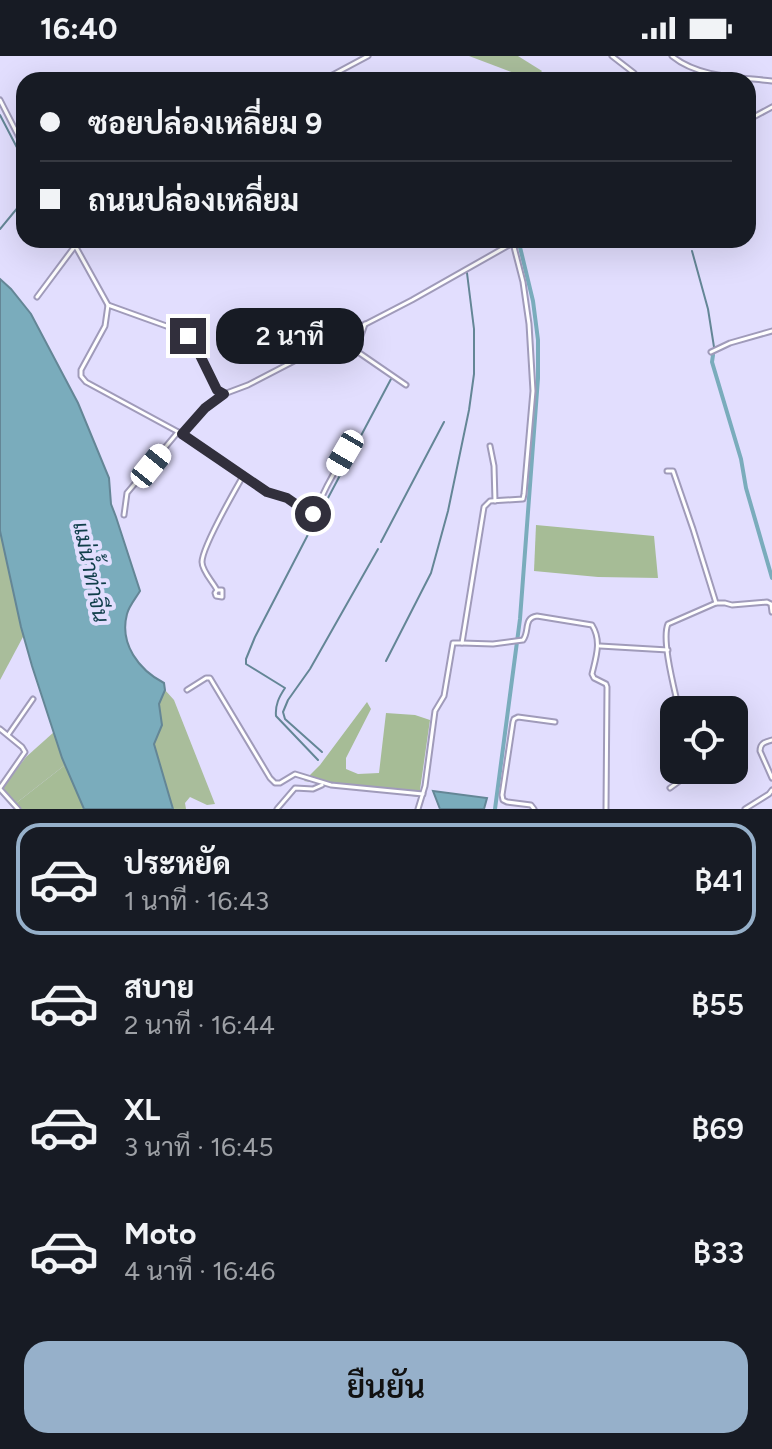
<!DOCTYPE html>
<html lang="th">
<meta charset="utf-8">
<style>
body{margin:0;font-family:Figtree,Sarabun,sans-serif;background:#20242c;color:#f1f3f6;height:100vh;display:flex;flex-direction:column;font-size:30px;white-space:nowrap}
*{box-sizing:border-box;margin:0}
p{font-size:26px;color:#9ea1a6}
.icon{flex:none;width:44px;height:44px;fill:none;stroke:currentColor;stroke-width:2;stroke-linecap:round;stroke-linejoin:round}
.map{position:relative;height:753px;overflow:hidden}
.drawer{display:flex;flex-direction:column;background:#171b24;flex:1}
.drawer>*{flex:none}
.banner{position:absolute;left:16px;top:16px;width:740px;height:176px;border-radius:24px;box-shadow:0 8px 32px #0002;display:grid;align-content:center;height:176px;padding:0 24px;background:#171b24}
.controls{position:absolute;left:660px;top:640px;display:grid;gap:16px}
.controls a{display:grid;place-items:center;width:88px;height:88px;border-radius:16px;background:#171b24;box-shadow:0 8px 32px #0002;font-size:40px}
.end{position:absolute;width:36px;height:36px;margin:-18px;border:10px solid #312f3c;background:#fff;box-shadow:0 0 0 4px #fff}
.from{border-radius:50%}
.bubble{position:absolute;height:56px;border-radius:24px;background:#171b24;box-shadow:0 8px 32px #0002;font-size:26px;font-weight:600;line-height:56px;text-align:center}
.car{position:absolute;width:24px;height:48px;margin:-24px -12px;border-radius:10px;box-shadow:0 0 6px 2px #0007;background:linear-gradient(#fff 24%,#345 0 40%,#fff 0 76%,#345 0 86%,#fff 0)}
.banner b{display:flex;align-items:center;gap:28px;height:76px;font-size:30px}
.banner b+b{border-top:2px solid #363941}
.banner i{width:20px;height:20px;background:#f1f3f6}
ul{padding:14px 0 0;list-style:none}
li{display:flex;align-items:center;gap:24px;height:112px;margin:0 16px 12px;padding:0 8px;border:4px solid transparent;border-radius:24px}
li div{flex:1}
li b{display:block;font-size:30px}
li em{font-style:normal;font-weight:600}
li.selected{border-color:#96b0ca}
li>.icon{width:72px;height:72px;stroke-width:1.5}
.action{display:flex;gap:16px;margin-top:auto;padding:16px 24px}
.action a{flex:1;height:92px;border-radius:24px;background:#96b0ca;color:#111;font-size:32px;font-weight:600;line-height:92px;text-align:center}
.status{display:flex;justify-content:space-between;align-items:center;height:56px;padding:0 40px;background:#171b24;direction:ltr}
.status svg{height:22px;fill:currentColor}
.map>svg:first-child{display:block}
</style>
<div class="status"><b>16:40</b><svg viewBox="0 0 49 12"><path d="M0 12V9h3v3zM5 12V6h3v6zM10 12V3h3v9zM15 12V0h3v12zM26 1h20v11H26zM47 4h2v5h-2z"/></svg></div>
<div class="map">
<svg width="772" height="753" viewBox="0 0 772 753">
<rect width="100%" height="100%" fill="#e2defe"/>
<!-- green -->
<g fill="#a9bd9b">
<polygon points="469,0 518,0 542,15 535,23 519,19"/>
<polygon points="0,475 24,579 0,624"/>
<polygon points="165,634 174,644 215,748 207,749 190,741 185,747 186,753 173,753 154,688 162,669 159,648"/>
<polygon points="54,676 65,709 15,748 4,736 3,731 26,701"/>
</g>
<!-- forest -->
<g fill="#a6bc96">
<polygon points="536,469 654,480 658,522 598,521 534,515"/>
<polygon points="367,646 371,653 346,702 346,713 358,718 379,717 386,657 415,659 430,664 419,741 304,725 320,709"/>
<polygon points="65,709 84,753 20,753 15,748"/>
</g>
<!-- water -->
<g fill="#7aacbc" stroke="#648696" stroke-width="2">
<path d="M0,223l11,10 20,25 47,89 31,75 2,26 5,13 24,74c-4,7 -11,15 -13,23 -8,30 12,56 37,69l1,7 -6,14 3,21 -8,19 19,65h-89l-22,-51 -30,-92 -11,-39 -21,-96z"/>
<polygon points="433,735 487,742 484,753 440,753"/>
</g>
<g fill="none" stroke-linecap="round" stroke-linejoin="round">
<!-- stream -->
<g stroke="#648696" stroke-width="2">
<polyline points="0,59 24,105"/>
<polyline points="0,173 24,144"/>
<polyline points="692,195 708,253 714,291"/>
<polyline points="319,459 391,323"/>
<path d="M315,465l-60,116 -9,22v5l39,24c-6,9 -10,17 -9,28l42,44"/>
<polyline points="381,486 444,366"/>
<polyline points="386,605 431,517 448,455 469,354 474,318 474,273 467,217"/>
<polyline points="322,696 285,663 283,656 288,644 310,613 378,493"/>
</g>
<!-- canal -->
<g stroke="#7aacbc" stroke-width="4">
<polyline points="713,299 712,306 741,403 746,432 772,522"/>
<polyline points="495,753 520,563 538,322 538,284 533,245 519,187"/>
</g>
<!-- minor casing -->
<g stroke="#a09bba" stroke-width="7">
<g id="minor">
<polyline points="612,0 634,17"/>
<path d="M672,0c27,22 67,21 100,25"/>
<polyline points="323,24 368,0"/>
<polyline points="0,44 24,91"/>
<polyline points="748,64 772,51"/>
<polyline points="72,184 108,249 183,276 193,285 217,334 224,338 248,329 412,244 518,184"/>
<polyline points="37,241 75,190"/>
<polyline points="108,249 105,270 81,314 81,320 86,326 182,378 267,436 287,442 311,459 314,457 327,430 345,397"/>
<polyline points="365,268 357,291 358,296 406,329"/>
<polyline points="711,296 730,287 772,275"/>
<polyline points="182,378 197,360 224,338"/>
<polyline points="490,390 494,410 495,445"/>
<polyline points="667,415 673,415 693,473 716,547"/>
<polyline points="124,459 127,437 178,376"/>
<path d="M217,534l-2,3 1,3 6,1v-7h-5c-4,-8 -15,-19 -15,-28 0,-15 32,-70 41,-86"/>
<path d="M462,587l31,1 30,-4c7,-9 0,-22 14,-24l55,9c10,16 4,32 0,49l2,4 12,6 1,3 -1,122"/>
<polyline points="600,590 668,594"/>
<polyline points="187,634 206,622 210,622 270,722 275,727 280,727 295,718 331,729 423,738"/>
<path d="M679,654c-4,-19 -18,-70 -11,-86l48,-21h9l7,2 35,-3 4,2 1,8"/>
<polyline points="0,673 22,691 25,696 0,732"/>
<polyline points="8,679 33,643"/>
<path d="M772,684c-7,2 -12,3 -12,11l12,27"/>
<polyline points="670,732 681,724 685,714"/>
<polyline points="0,733 18,753"/>
<polyline points="277,753 295,732 313,733 322,729"/>
<polyline points="418,753 425,730 435,655 444,640 453,587 462,587 484,451 490,445 523,443 524,438 533,335 529,268 523,226 513,187"/>
<polyline points="534,753 531,749 507,746 503,744 502,739 513,666 514,663 518,661 555,666"/>
<polyline points="745,753 769,738 772,734"/>
</g>
</g>
<!-- minor -->
<use href="#minor" stroke="#fff" stroke-width="3"/>
</g>
<g fill="none" stroke-linecap="round" stroke-linejoin="round">
<!-- route -->
<polyline stroke="#312f3c" stroke-width="10" points="188,280 193,285 217,334 224,338 205,352 182,378 267,436 287,442 310,458 313,458"/>
</g>
<g text-anchor="middle" dominant-baseline="central" stroke-width="8" stroke-linejoin="round" paint-order="stroke">
<!-- water labels -->
<g font-size="22" font-style="italic" fill="#103e4a" stroke="#e2defe">
<text transform="translate(91 516) rotate(78)">แม่น้ำท่าจีน</text>
</g>
</g>
</svg>
<div class="controls">
<a><svg class="icon" aria-label="locate" viewBox="0 0 24 24"><circle cx="12" cy="12" r="6"/><path d="M12 2v4M12 18v4M2 12h4M18 12h4"/></svg></a>
</div>
<i class="end from" style="left:313px;top:458px"></i>
<i class="end" style="left:188px;top:280px"></i>
<div class="bubble" style="left:216px;top:252px;width:148px">2 นาที</div>
<i class="car" style="left:345px;top:397px;rotate:210deg"></i>
<i class="car" style="left:151px;top:410px;rotate:39deg"></i>
<div class="banner">
<b><i class="from"></i>ซอยปล่องเหลี่ยม 9</b>
<b><i></i>ถนนปล่องเหลี่ยม</b>
</div>
</div>
<section class="drawer">
<ul>
<li class="selected"><svg class="icon" aria-label="car" viewBox="0 0 24 24"><path d="M5 17H2v-5l4-1 3-4h7l3 4 3 1v5h-3M9 17h6M6 11h13"/><circle cx="7" cy="17" r="2"/><circle cx="17" cy="17" r="2"/></svg><div><b>ประหยัด</b><p>1 นาที · 16:43</p></div><em>฿41</em></li>
<li><svg class="icon" aria-label="car" viewBox="0 0 24 24"><path d="M5 17H2v-5l4-1 3-4h7l3 4 3 1v5h-3M9 17h6M6 11h13"/><circle cx="7" cy="17" r="2"/><circle cx="17" cy="17" r="2"/></svg><div><b>สบาย</b><p>2 นาที · 16:44</p></div><em>฿55</em></li>
<li><svg class="icon" aria-label="car" viewBox="0 0 24 24"><path d="M5 17H2v-5l4-1 3-4h7l3 4 3 1v5h-3M9 17h6M6 11h13"/><circle cx="7" cy="17" r="2"/><circle cx="17" cy="17" r="2"/></svg><div><b>XL</b><p>3 นาที · 16:45</p></div><em>฿69</em></li>
<li><svg class="icon" aria-label="car" viewBox="0 0 24 24"><path d="M5 17H2v-5l4-1 3-4h7l3 4 3 1v5h-3M9 17h6M6 11h13"/><circle cx="7" cy="17" r="2"/><circle cx="17" cy="17" r="2"/></svg><div><b>Moto</b><p>4 นาที · 16:46</p></div><em>฿33</em></li>
</ul>
<div class="action"><a>ยืนยัน</a></div>
</section>
